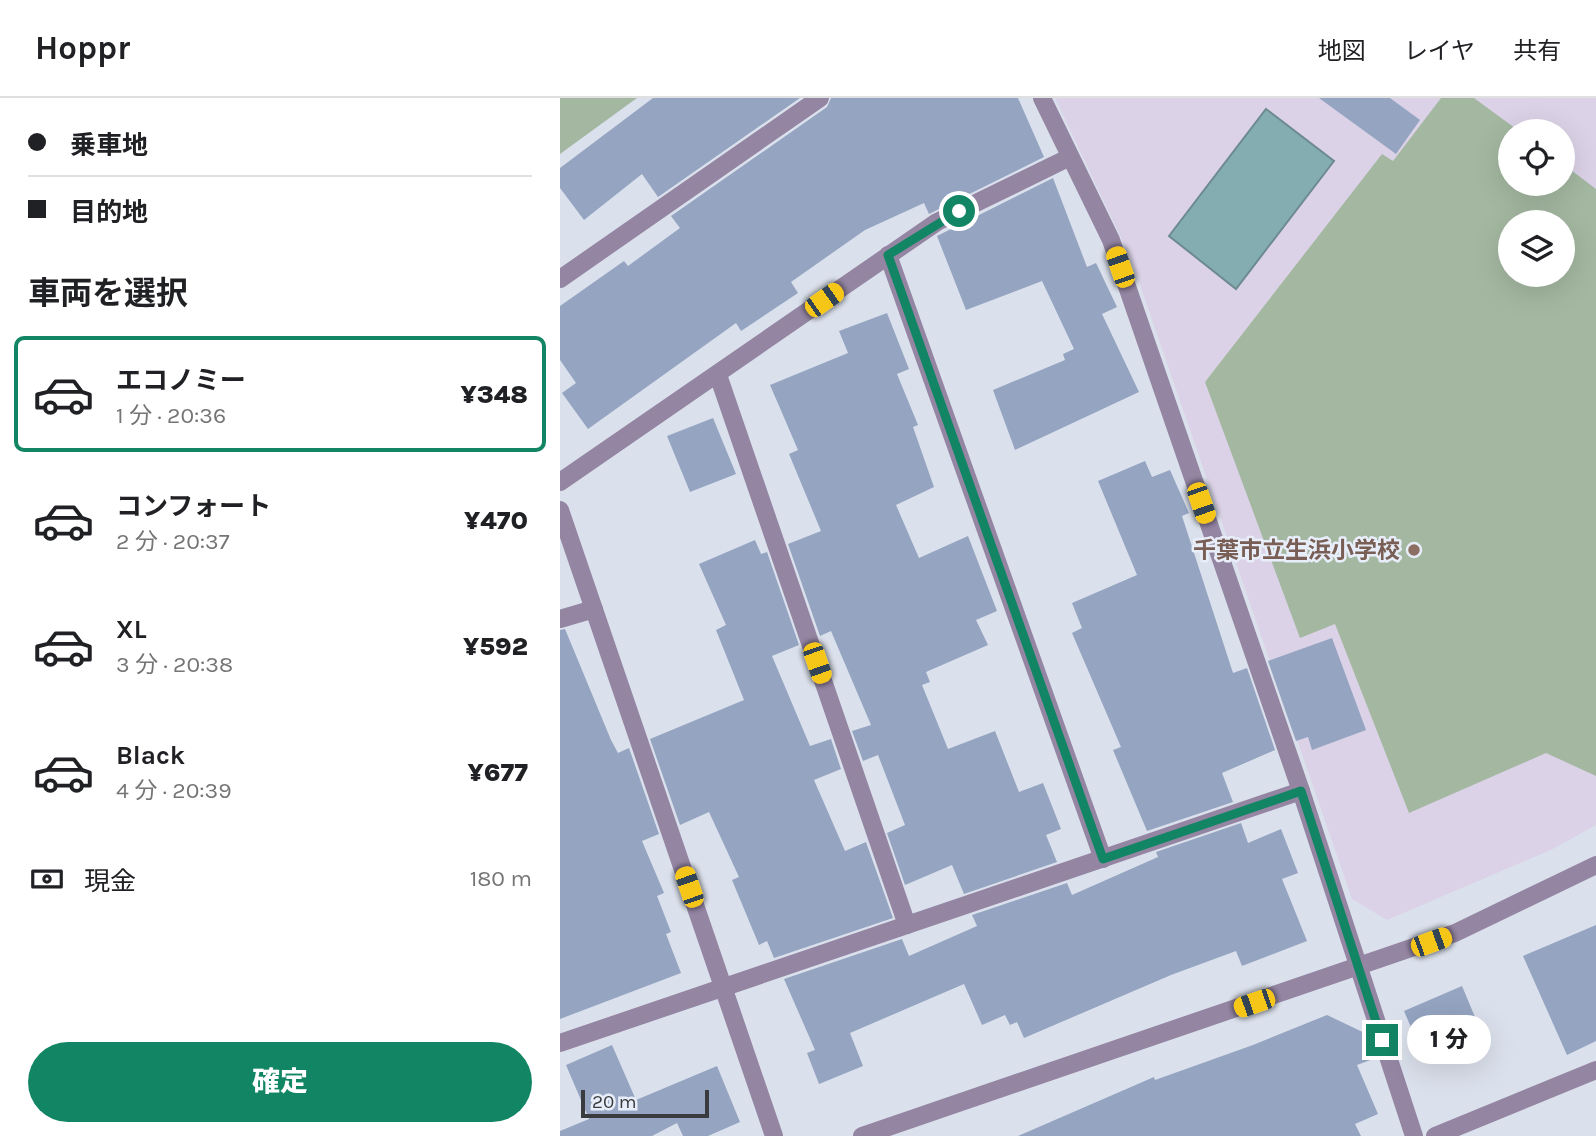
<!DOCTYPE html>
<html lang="ja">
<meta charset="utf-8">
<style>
body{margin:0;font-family:Karla,"Noto Sans JP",sans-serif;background:#f2f2f2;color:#202124;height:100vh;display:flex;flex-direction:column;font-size:26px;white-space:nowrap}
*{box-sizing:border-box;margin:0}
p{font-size:23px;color:#757577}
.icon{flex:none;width:38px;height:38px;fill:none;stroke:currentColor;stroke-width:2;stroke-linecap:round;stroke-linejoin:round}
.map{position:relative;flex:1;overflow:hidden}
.panel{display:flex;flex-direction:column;background:#fff;width:560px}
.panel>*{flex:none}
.guide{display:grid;align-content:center;height:154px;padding:0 28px;background:#fff}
.buttons{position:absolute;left:938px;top:21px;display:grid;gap:14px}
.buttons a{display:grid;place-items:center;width:77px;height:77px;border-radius:50%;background:#fff;box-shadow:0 7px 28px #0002;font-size:35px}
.scale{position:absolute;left:21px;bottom:18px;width:128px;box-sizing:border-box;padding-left:7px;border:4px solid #393b3f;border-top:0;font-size:19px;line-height:24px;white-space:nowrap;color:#393b3f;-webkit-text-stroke:5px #e8eef9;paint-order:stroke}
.end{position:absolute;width:32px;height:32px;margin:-16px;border:9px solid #128564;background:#fff;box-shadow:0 0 0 4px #fff}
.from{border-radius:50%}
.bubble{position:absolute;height:49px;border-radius:24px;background:#fff;box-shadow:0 7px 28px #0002;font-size:23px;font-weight:800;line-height:49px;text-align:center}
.car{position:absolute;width:21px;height:42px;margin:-21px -10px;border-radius:9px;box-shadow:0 0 5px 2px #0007;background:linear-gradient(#f5c518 24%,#345 0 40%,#f5c518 0 76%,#345 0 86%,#f5c518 0)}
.guide b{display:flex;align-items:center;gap:24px;height:66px;font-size:26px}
.guide b+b{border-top:2px solid #e0e0e0}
.guide i{width:18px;height:18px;background:#202124}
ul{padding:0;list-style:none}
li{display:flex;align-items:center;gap:21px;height:116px;margin:0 14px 10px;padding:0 14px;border:4px solid transparent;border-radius:10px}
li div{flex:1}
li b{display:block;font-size:26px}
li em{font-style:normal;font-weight:800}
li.selected{border-color:#128564}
li>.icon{width:63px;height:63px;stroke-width:1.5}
h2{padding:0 28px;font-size:32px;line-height:84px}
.pay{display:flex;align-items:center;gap:18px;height:77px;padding:0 28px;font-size:26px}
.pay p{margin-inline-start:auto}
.button{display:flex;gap:14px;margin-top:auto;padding:14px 28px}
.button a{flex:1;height:80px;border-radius:42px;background:#128564;color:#fff;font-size:28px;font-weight:800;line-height:80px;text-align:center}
header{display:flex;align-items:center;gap:42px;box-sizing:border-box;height:98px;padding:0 35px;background:#fff;border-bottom:2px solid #e0e0e0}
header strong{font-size:33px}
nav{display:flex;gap:38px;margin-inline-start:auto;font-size:24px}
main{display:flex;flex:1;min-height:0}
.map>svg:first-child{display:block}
</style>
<header>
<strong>Hoppr</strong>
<nav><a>地図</a><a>レイヤ</a><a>共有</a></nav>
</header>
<main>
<section class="panel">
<div class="guide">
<b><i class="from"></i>乗車地</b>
<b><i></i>目的地</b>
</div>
<h2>車両を選択</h2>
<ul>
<li class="selected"><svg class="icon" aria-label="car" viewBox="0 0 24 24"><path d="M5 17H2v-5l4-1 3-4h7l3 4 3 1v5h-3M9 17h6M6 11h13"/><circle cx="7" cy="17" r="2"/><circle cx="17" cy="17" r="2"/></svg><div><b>エコノミー</b><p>1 分 · 20:36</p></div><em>¥348</em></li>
<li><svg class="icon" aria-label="car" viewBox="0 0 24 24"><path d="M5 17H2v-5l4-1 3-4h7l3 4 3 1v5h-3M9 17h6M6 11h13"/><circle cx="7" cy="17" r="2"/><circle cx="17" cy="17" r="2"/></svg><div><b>コンフォート</b><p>2 分 · 20:37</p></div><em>¥470</em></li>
<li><svg class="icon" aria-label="car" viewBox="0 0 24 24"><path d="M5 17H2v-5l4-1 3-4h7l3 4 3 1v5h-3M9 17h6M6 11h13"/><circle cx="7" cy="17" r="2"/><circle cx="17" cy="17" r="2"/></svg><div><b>XL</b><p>3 分 · 20:38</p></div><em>¥592</em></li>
<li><svg class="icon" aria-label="car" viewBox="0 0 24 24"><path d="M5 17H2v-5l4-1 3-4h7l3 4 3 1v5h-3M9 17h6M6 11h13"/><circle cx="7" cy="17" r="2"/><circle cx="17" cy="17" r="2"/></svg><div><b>Black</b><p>4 分 · 20:39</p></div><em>¥677</em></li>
</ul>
<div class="pay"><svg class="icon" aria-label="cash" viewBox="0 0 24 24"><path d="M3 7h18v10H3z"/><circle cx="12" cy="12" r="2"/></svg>現金<p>180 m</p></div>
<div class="button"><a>確定</a></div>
</section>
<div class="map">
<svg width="1036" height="1038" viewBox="0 0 1036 1038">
<rect width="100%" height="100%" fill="#dbe1ec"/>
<!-- education -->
<path fill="#dbd2e7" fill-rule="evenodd" d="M495,0h541v727l-43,24 -166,71 -35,-21 -221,-640zM950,33h53v53h-53zM950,124h53v53h-53z"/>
<!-- green -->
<g fill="#a4b8a1" fill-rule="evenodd">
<polygon points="0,0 77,0 0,56"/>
<path d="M881,0h33l45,33h-9v53h53v-20l33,25v587l-50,-23 -137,60 -74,-189 -35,14 -95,-256 177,-228 11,7zM1003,124v53h-53v-53z"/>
</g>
<!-- water -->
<polygon fill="#83adb1" stroke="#6d8b8f" stroke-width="2" points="706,11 774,63 676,191 609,138"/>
<!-- building -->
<g fill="#94a4c1">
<polygon points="93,0 240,0 98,99 82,76 24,122 0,90 0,70"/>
<polygon points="271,0 458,0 484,59 369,116 364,105 305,132 231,184 238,195 181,233 176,225 28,331 2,295 16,285 0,262 0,208 64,163 68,168 120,130 111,118 267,9"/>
<polygon points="759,0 830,0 860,22 836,56"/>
<polygon points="493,80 527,169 536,165 557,209 542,216 579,294 455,352 433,292 505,262 503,256 514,251 482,183 406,212 377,138"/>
<polygon points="327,215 349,271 337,276 358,327 353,329 374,389 336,407 359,460 408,438 437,513 416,522 428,547 366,574 370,584 362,587 388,651 435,633 459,694 483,685 501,731 486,737 497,764 404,796 392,767 345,787 327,735 345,727 318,657 303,663 292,633 311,627 271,533 260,538 228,446 261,433 229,356 238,352 210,287 288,255 279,233"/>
<polygon points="153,320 176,376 130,394 107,338"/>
<polygon points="585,363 592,379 610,372 629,415 622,418 673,575 687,570 715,652 662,675 673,704 587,733 553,652 561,649 512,535 522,530 512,505 577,477 538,383"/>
<polygon points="195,442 201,456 207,454 239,547 212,558 250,648 271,641 281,671 254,682 285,753 306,744 333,820 214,860 207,843 199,847 172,782 179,779 149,714 120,727 90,641 184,602 156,532 166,527 139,466"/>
<polygon points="5,531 51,642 58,655 69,650 99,736 82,743 104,795 97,798 111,834 106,836 121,875 0,921 0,532"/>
<polygon points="772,540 806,632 752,652 748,639 736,643 708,563"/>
<polygon points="681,725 688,745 721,731 738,775 722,781 747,843 682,868 676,853 611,877 464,940 457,924 450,927 445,917 422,927 404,886 290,935 303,968 259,986 247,955 255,952 224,881 342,841 349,858 417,828 412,817 507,785 512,797 598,759 596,754"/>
<polygon points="1036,827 1036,943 1007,957 963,858"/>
<polygon points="902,888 920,931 862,955 844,913"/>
<polygon points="767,917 809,937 816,960 797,967 818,1016 795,1026 801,1038 458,1038 594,979 595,982 693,947"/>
<polygon points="52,947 76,1002 157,968 180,1024 148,1038 123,1038 117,1025 92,1038 0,1038 0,1033 29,1021 6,967"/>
</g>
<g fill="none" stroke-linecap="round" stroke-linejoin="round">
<!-- minor -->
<g stroke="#9485a3" stroke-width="18">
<polyline points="482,0 551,142 741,693 854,1038"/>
<polyline points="328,157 543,761"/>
<polyline points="0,181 260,0"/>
<polyline points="158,277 347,827"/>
<polyline points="0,384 377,124 508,60"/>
<polyline points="0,412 214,1038"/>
<polyline points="0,521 34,511"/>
<polyline points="0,945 741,693"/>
<polyline points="302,1038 895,835 1036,767"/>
<polyline points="875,1038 1036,972"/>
</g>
</g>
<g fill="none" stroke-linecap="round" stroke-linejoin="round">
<!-- route -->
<polyline stroke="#128564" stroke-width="9" points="399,113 328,157 543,761 741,693 822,942"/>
</g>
<!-- markers -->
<circle fill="#8d6e63" stroke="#e8eef9" stroke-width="2.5" cx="854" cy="452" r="7"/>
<g text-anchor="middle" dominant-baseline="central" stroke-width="5" stroke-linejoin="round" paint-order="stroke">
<!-- education labels -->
<g font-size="23" font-weight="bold" fill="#785e54" stroke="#e8eef9" text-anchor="end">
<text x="840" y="452">千葉市立生浜小学校</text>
</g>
</g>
</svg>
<div class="buttons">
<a><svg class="icon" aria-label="locate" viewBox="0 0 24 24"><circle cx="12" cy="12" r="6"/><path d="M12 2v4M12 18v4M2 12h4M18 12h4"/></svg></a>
<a><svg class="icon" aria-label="layers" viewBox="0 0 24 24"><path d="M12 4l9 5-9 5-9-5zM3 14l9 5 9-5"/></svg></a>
</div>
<div class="scale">20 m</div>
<i class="end from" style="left:399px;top:113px"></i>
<i class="end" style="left:822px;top:942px"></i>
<div class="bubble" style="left:847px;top:917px;width:84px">1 分</div>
<i class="car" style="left:560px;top:169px;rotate:341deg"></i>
<i class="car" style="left:264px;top:202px;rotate:55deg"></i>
<i class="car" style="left:641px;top:405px;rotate:161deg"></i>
<i class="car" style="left:257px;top:565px;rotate:161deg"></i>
<i class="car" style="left:129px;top:789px;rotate:341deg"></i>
<i class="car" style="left:871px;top:844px;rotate:70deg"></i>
<i class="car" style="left:694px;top:905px;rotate:251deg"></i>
</div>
</main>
